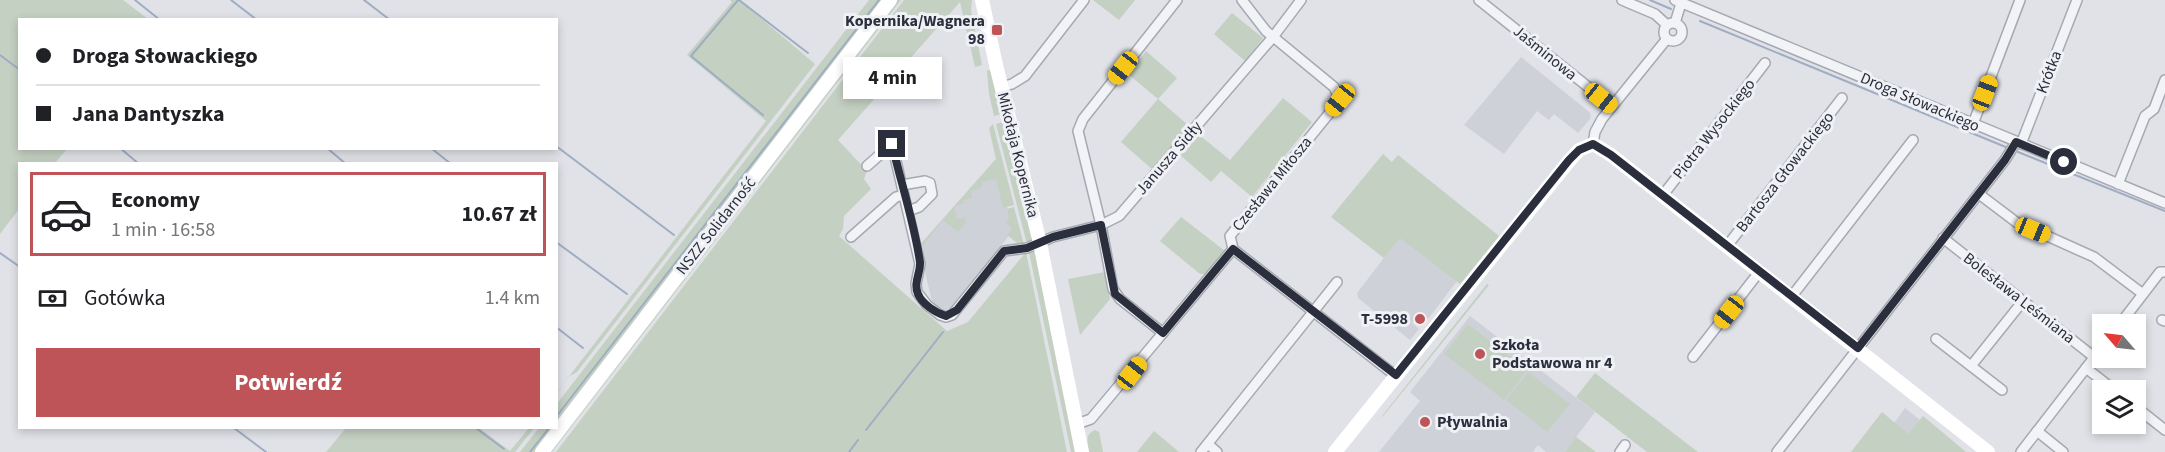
<!DOCTYPE html>
<html lang="pl">
<meta charset="utf-8">
<style>
body{margin:0;font-family:"Source Sans 3",sans-serif;background:#f2f2f2;color:#202124;height:100vh;display:flex;flex-direction:column;font-size:22px;white-space:nowrap}
*{box-sizing:border-box;margin:0}
p{font-size:20px;color:#757577}
.icon{flex:none;width:33px;height:33px;fill:none;stroke:currentColor;stroke-width:2;stroke-linecap:round;stroke-linejoin:round}
.map{position:relative;flex:1;overflow:hidden}
.panel{position:absolute;left:18px;top:162px;width:540px;height:267px;display:flex;flex-direction:column;background:#fff;border-radius:0px;box-shadow:0 3px 9px #0003}
.panel>*{flex:none}
.top-card{position:absolute;left:18px;top:18px;width:540px;height:132px;border-radius:0px;box-shadow:0 3px 9px #0003;display:grid;align-content:center;height:132px;padding:0 18px;background:#fff}
.needle{width:39px;rotate:298deg}
.controls{position:absolute;left:2092px;top:314px;display:grid;gap:12px}
.controls a{display:grid;place-items:center;width:54px;height:54px;border-radius:0px;background:#fff;box-shadow:0 3px 9px #0003;font-size:30px}
.end{position:absolute;width:27px;height:27px;margin:-14px;border:8px solid #2b2f3d;background:#fff;box-shadow:0 0 0 3px #fff}
.from{border-radius:50%}
.bubble{position:absolute;height:42px;border-radius:0px;background:#fff;box-shadow:0 3px 9px #0003;font-size:20px;font-weight:700;line-height:42px;text-align:center}
.car{position:absolute;width:18px;height:36px;margin:-18px -9px;border-radius:8px;box-shadow:0 0 4px 2px #0007;background:linear-gradient(#f5c518 24%,#345 0 40%,#f5c518 0 76%,#345 0 86%,#f5c518 0)}
.top-card b{display:flex;align-items:center;gap:21px;height:57px;font-size:22px}
.top-card b+b{border-top:2px solid #e0e0e0}
.top-card i{width:15px;height:15px;background:#202124}
ul{padding:10px 0 0;list-style:none}
li{display:flex;align-items:center;gap:18px;height:84px;margin:0 12px 9px;padding:0 6px;border:3px solid transparent;border-radius:0px}
li div{flex:1}
li b{display:block;font-size:22px}
li em{font-style:normal;font-weight:700}
li.active{border-color:#be5358}
li>.icon{width:54px;height:54px;stroke-width:1.5}
.pay{display:flex;align-items:center;gap:15px;height:66px;padding:0 18px;font-size:22px}
.pay p{margin-inline-start:auto}
.cta{display:flex;gap:12px;margin-top:auto;padding:12px 18px}
.cta a{flex:1;height:69px;border-radius:0px;background:#be5358;color:#fff;font-size:24px;font-weight:700;line-height:69px;text-align:center}
.map>svg:first-child{display:block}
</style>
<div class="map">
<svg width="2165" height="452" viewBox="0 0 2165 452">
<rect width="100%" height="100%" fill="#e0e2e7"/>
<!-- built -->
<g fill="#cfd1d9">
<polygon points="1521,57 1588,111 1591,114 1590,119 1578,133 1554,114 1549,120 1537,111 1504,154 1464,125"/>
<polygon points="996,159 1013,231 948,310 941,312 933,306 919,246"/>
<polygon points="1400,237 1457,281 1428,319 1420,313 1412,323 1419,329 1410,340 1358,298 1357,293"/>
<polygon points="1470,316 1595,412 1565,452 1546,452 1538,445 1533,452 1379,452 1420,401 1410,392"/>
<polygon points="1905,408 1920,420 1908,435 1894,423"/>
</g>
<!-- green -->
<g fill="#c4d0c2">
<polygon points="0,0 123,0 148,19 20,20 20,148 67,149 55,163 20,164 19,209 0,234"/>
<polygon points="730,0 739,0 815,64 577,372 568,377 557,393 557,392 766,121 687,55 732,2"/>
<polygon points="869,0 884,0 557,424 556,405"/>
<polygon points="897,0 901,0 552,452 548,452"/>
<polygon points="904,0 972,0 971,10 982,65 975,67 960,2 838,140 867,171 864,179 871,189 844,216 843,229 839,236 947,331 968,322 1026,252 1067,452 556,452"/>
<polygon points="1093,0 1135,0 1119,20"/>
<polygon points="1232,13 1263,38 1245,61 1214,34"/>
<polygon points="1146,51 1177,78 1158,99 1189,126 1152,169 1121,142 1158,99 1128,74"/>
<polygon points="987,70 993,71 1001,114 994,116 989,94"/>
<polygon points="1283,98 1312,122 1252,197 1221,171 1211,182 1180,155 1198,134 1230,160"/>
<polygon points="1003,122 1006,125 1033,239 1027,244 996,124"/>
<polygon points="993,124 1014,205 1003,208 996,179 982,182 981,188 971,191 972,198 963,200 964,204 957,205 954,208 957,219 965,218 966,222 958,232 943,220 921,248 925,262 922,263 919,246 996,159 989,128"/>
<polygon points="1383,154 1392,162 1398,155 1499,236 1460,284 1400,238 1384,258 1331,217"/>
<polygon points="1014,207 1024,245 1021,246 1007,235 1012,229 1006,223 1009,218 1007,209"/>
<polygon points="1181,217 1225,251 1206,274 1200,274 1160,241"/>
<polygon points="1032,251 1037,254 1078,452 1071,452 1029,252"/>
<polygon points="1105,272 1110,299 1080,335 1068,279"/>
<polygon points="1487,284 1489,285 1384,415 1372,423 1382,416"/>
<polygon points="1468,324 1527,370 1504,400 1444,354"/>
<polygon points="1528,372 1570,404 1547,432 1506,400"/>
<polygon points="1595,373 1698,452 1647,452 1576,397"/>
<polygon points="1882,412 1908,434 1923,416 1966,452 1851,452"/>
<polygon points="346,428 479,428 510,451 529,428 534,428 515,452 326,452"/>
<polygon points="539,428 554,428 535,452 520,452"/>
<path d="M1095,430l4,2 4,20h-14c-2,-9 -4,-18 6,-22z"/>
<polygon points="1154,431 1179,452 1137,452"/>
<polygon points="1576,437 1596,452 1565,452"/>
</g>
<g fill="none" stroke-linecap="round" stroke-linejoin="round">
<!-- stream -->
<g stroke="#9fadc3" stroke-width="2">
<polyline points="135,0 160,20"/>
<polyline points="231,0 257,20"/>
<polyline points="364,0 390,20"/>
<polyline points="738,0 691,56 763,115"/>
<polyline points="739,0 808,53"/>
<polyline points="1650,0 1671,9"/>
<polyline points="1700,21 2008,148"/>
<polyline points="0,55 20,70"/>
<polyline points="556,146 674,235"/>
<polyline points="120,148 139,164"/>
<polyline points="327,148 346,164"/>
<polyline points="431,148 451,164"/>
<polyline points="2018,152 2165,211"/>
<polyline points="556,242 627,294"/>
<polyline points="0,253 20,267"/>
<polyline points="556,327 583,348"/>
<polyline points="556,417 879,0"/>
<polyline points="234,428 266,452"/>
<polyline points="476,428 504,449"/>
<polyline points="866,430 943,332"/>
<polyline points="530,452 549,428"/>
<polyline points="849,452 858,440"/>
</g>
<!-- street casing -->
<g stroke="#a6a9b1" stroke-width="12">
<g id="street">
<polyline points="1242,0 1266,31 1334,87 1340,100 1230,236 1233,249 1396,376"/>
<polyline points="1479,0 1612,106"/>
<polyline points="1622,0 1655,14 1667,25"/>
<polyline points="1675,0 2165,203"/>
<circle cx="1673" cy="32" r="9"/>
<polyline points="1675,23 1682,0"/>
<polyline points="1001,87 1012,84 1025,76 1084,0"/>
<polyline points="1973,124 2020,0"/>
<polyline points="1593,144 1595,132 1602,119 1666,40"/>
<polyline points="2021,144 2077,0"/>
<polyline points="867,166 892,144 920,264 916,284 917,292 927,305 940,315 946,317 952,315 1004,251 1027,248 1053,237 1101,225 1119,216 1273,37 1301,0"/>
<polyline points="2118,184 2145,116 2154,109 2165,80"/>
<polyline points="902,185 925,181 930,183 932,194 919,207 908,211"/>
<polyline points="1979,194 2016,222 2094,257 2143,294"/>
<polyline points="1663,195 1765,63"/>
<polyline points="851,237 896,197 904,195"/>
<polyline points="1943,238 2094,357"/>
<polyline points="1727,246 1842,98"/>
<polyline points="1792,296 1913,140"/>
<polyline points="2162,320 2165,321"/>
<polyline points="2120,324 2160,272 2165,272"/>
<polyline points="1163,333 1120,299 1113,289 1101,225 1078,131 1083,119 1177,0"/>
<polyline points="1936,339 2002,390"/>
<polyline points="1693,357 1760,271"/>
<polyline points="1971,366 2023,301"/>
<polyline points="2086,368 2114,390"/>
<polyline points="2136,407 2165,430"/>
<polyline points="1077,424 1091,419 1233,249"/>
<polyline points="2037,431 2063,452"/>
<polyline points="1208,444 1217,452"/>
<polyline points="1201,452 1337,282"/>
<polyline points="1620,452 1625,445"/>
<polyline points="1777,452 2005,160 2016,142"/>
<polyline points="2021,452 2103,346"/>
</g>
</g>
<!-- street -->
<use href="#street" stroke="#f2f3f6" stroke-width="9"/>
<!-- secondary -->
<g stroke="#fff" stroke-width="14">
<polyline points="982,0 996,65 1040,243 1082,452"/>
<polyline points="542,452 890,0"/>
<polyline points="1335,452 1569,161 1579,150 1593,144 1611,155 1988,452"/>
</g>
</g>
<g fill="none" stroke-linecap="round" stroke-linejoin="round">
<!-- route -->
<path stroke="#2b2f3d" stroke-width="8" d="M892,144c9,39 22,78 28,118 1,11 -7,20 -2,32 4,10 18,19 28,22l11,-6 47,-59 23,-3 26,-11 48,-12 14,69 48,39 70,-84 163,126 173,-215 10,-10 14,-6 18,11 247,193 147,-188 11,-18 48,20"/>
</g>
<!-- markers -->
<g fill="#be5358" stroke="#eff1f5" stroke-width="2">
<rect x="991" y="24" width="12" height="12" rx="3"/>
<circle cx="1420" cy="319" r="6"/>
<circle cx="1480" cy="354" r="6"/>
<circle cx="1425" cy="422" r="6"/>
</g>
<g text-anchor="middle" dominant-baseline="central" stroke-width="6" stroke-linejoin="round" paint-order="stroke">
<!-- poi labels -->
<g font-size="16" font-weight="bold" fill="#2b2f3d" stroke="#eff1f5" text-anchor="end">
<text x="985" y="21">Kopernika/Wagnera<tspan x="985" dy="18">98</tspan></text>
<text x="1408" y="319">T-5998</text>
<text x="1492" y="345" text-anchor="start">Szkoła<tspan x="1492" dy="18">Podstawowa nr 4</tspan></text>
<text x="1437" y="422" text-anchor="start">Pływalnia</text>
</g>
<!-- street labels -->
<g font-size="16" fill="#2b2f3d" stroke="#eff1f5">
<text transform="translate(1545 53) rotate(39)">Jaśminowa</text>
<text transform="translate(2049 72) rotate(-69)">Krótka</text>
<text transform="translate(1920 102) rotate(23)">Droga Słowackiego</text>
<text transform="translate(1714 129) rotate(-52)">Piotra Wysockiego</text>
<text transform="translate(1018 155) rotate(76)">Mikołaja Kopernika</text>
<text transform="translate(1169 158) rotate(-49)">Janusza Sidły</text>
<text transform="translate(1785 172) rotate(-52)">Bartosza Głowackiego</text>
<text transform="translate(1272 184) rotate(-51)">Czesława Miłosza</text>
<text transform="translate(716 226) rotate(-52)">NSZZ Solidarność</text>
<text transform="translate(2019 298) rotate(38)">Bolesława Leśmiana</text>
</g>
</g>
</svg>
<div class="controls">
<a><svg class="needle" viewBox="-14 -14 28 28"><path d="M0-13l5 13h-10z" fill="#e53935"/><path d="M0 13l5-13h-10z" fill="#757577"/></svg></a>
<a><svg class="icon" aria-label="layers" viewBox="0 0 24 24"><path d="M12 4l9 5-9 5-9-5zM3 14l9 5 9-5"/></svg></a>
</div>
<i class="end from" style="left:2064px;top:162px"></i>
<i class="end" style="left:892px;top:144px"></i>
<div class="bubble" style="left:843px;top:57px;width:99px">4 min</div>
<i class="car" style="left:1123px;top:68px;rotate:218deg"></i>
<i class="car" style="left:1985px;top:93px;rotate:21deg"></i>
<i class="car" style="left:1601px;top:98px;rotate:129deg"></i>
<i class="car" style="left:1340px;top:100px;rotate:219deg"></i>
<i class="car" style="left:2033px;top:230px;rotate:112deg"></i>
<i class="car" style="left:1729px;top:312px;rotate:218deg"></i>
<i class="car" style="left:1132px;top:373px;rotate:38deg"></i>
<div class="top-card">
<b><i class="from"></i>Droga Słowackiego</b>
<b><i></i>Jana Dantyszka</b>
</div>
<section class="panel">
<ul>
<li class="active"><svg class="icon" aria-label="car" viewBox="0 0 24 24"><path d="M5 17H2v-5l4-1 3-4h7l3 4 3 1v5h-3M9 17h6M6 11h13"/><circle cx="7" cy="17" r="2"/><circle cx="17" cy="17" r="2"/></svg><div><b>Economy</b><p>1 min · 16:58</p></div><em>10.67 zł</em></li>
</ul>
<div class="pay"><svg class="icon" aria-label="cash" viewBox="0 0 24 24"><path d="M3 7h18v10H3z"/><circle cx="12" cy="12" r="2"/></svg>Gotówka<p>1.4 km</p></div>
<div class="cta"><a>Potwierdź</a></div>
</section>
</div>
